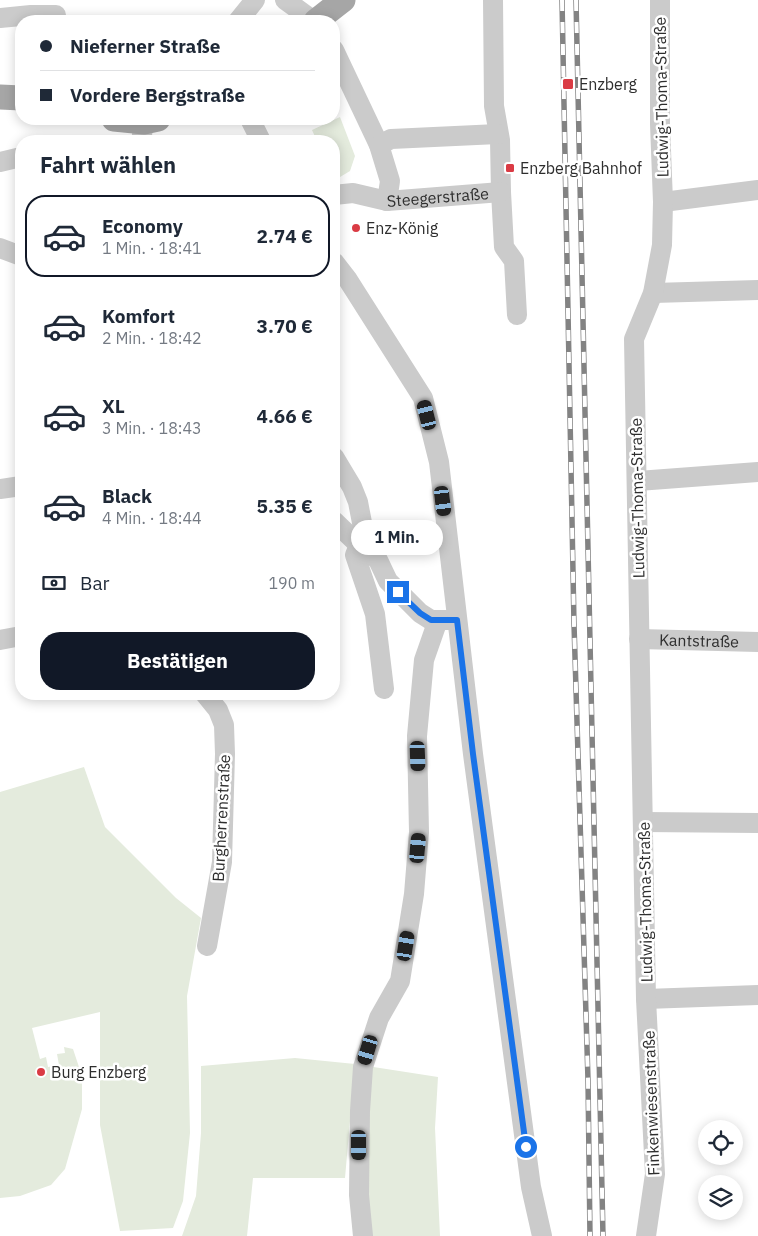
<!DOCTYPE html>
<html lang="de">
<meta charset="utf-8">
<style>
body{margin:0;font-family:"IBM Plex Sans",sans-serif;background:#f6f6f7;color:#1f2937;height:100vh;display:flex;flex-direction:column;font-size:19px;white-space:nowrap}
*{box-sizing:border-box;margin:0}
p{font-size:16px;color:#747a83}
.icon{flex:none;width:28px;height:28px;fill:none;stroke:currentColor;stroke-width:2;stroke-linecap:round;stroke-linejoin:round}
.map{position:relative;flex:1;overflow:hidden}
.panel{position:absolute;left:15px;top:135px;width:325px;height:565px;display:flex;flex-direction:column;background:#fff;border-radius:20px;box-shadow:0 2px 12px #0003}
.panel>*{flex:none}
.hud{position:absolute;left:15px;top:15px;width:325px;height:110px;border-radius:20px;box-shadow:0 2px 12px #0003;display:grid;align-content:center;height:110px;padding:0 25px;background:#fff}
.buttons{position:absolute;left:698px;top:1120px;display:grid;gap:10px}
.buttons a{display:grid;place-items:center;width:45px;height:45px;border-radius:50%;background:#fff;box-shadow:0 2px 12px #0003;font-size:25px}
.end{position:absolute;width:22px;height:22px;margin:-11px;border:6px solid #1a73e8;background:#fff;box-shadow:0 0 0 2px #fff}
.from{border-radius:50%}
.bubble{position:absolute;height:35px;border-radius:18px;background:#fff;box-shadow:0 2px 12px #0003;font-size:16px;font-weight:700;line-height:35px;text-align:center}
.car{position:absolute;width:15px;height:30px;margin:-15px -8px;border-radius:6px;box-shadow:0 0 4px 1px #0007;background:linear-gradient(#222 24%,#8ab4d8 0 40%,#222 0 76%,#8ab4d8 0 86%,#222 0)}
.hud b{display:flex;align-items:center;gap:18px;height:48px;font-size:19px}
.hud b+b{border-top:1px solid #e0e1e3}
.hud i{width:12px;height:12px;background:#1f2937}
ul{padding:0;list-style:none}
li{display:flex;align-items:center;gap:15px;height:82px;margin:0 10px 8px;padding:0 15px;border:2px solid transparent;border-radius:20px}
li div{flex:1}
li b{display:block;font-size:19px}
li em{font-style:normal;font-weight:700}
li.on{border-color:#111827}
li>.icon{width:45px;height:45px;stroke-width:1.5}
h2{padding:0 25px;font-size:22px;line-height:60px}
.pay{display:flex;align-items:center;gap:12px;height:55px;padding:0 25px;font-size:19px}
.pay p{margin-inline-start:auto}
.primary-button{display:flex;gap:10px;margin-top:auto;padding:10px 25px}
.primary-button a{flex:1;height:58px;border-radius:20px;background:#111827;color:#fff;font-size:20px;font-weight:700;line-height:58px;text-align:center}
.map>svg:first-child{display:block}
</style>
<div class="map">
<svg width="758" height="1236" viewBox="0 0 758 1236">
<rect width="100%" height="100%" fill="#fff"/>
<!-- green -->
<g fill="#e4ebdd">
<polygon points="340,117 355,156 350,171 335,180 334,141 317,141 312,130"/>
<polygon points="84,767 105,827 176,898 201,918 187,996 190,1133 183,1201 173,1228 120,1231 100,1125 100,1012 32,1028 40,1059 46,1057 48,1067 59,1065 57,1054 65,1053 64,1047 73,1049 82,1076 82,1109 65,1169 51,1185 20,1196 0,1198 0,792"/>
<polygon points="295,1058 355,1064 345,1178 253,1178 247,1236 182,1236 196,1196 201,1133 201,1066"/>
<polygon points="367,1066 438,1077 435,1128 440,1236 368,1236"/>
</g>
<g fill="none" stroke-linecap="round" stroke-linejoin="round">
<!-- minor -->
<g stroke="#cbcbcb" stroke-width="20">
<polyline points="285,0 314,21"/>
<polyline points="493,0 494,106 500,140 501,192 504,247 514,261 517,315"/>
<polyline points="0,18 31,15 56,15"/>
<polyline points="238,21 255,0"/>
<polyline points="334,50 379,145 390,181 387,201"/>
<polyline points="250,119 261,141"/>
<polyline points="141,141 144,122"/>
<polyline points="379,145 391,139 498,134"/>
<polyline points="0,162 21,157"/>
<path id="s1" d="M334,195l19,-2 34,8 114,-9"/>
<polyline points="663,202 758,190"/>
<polyline points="0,248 21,256"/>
<polyline points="334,262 348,280 423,398 439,462 473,754 531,1187 542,1236"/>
<polyline points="653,293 758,290"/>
<polyline points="334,457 352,487 358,502 364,533 355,555 375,614 384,689"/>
<polyline points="638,481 758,472"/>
<polyline points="0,489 21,486"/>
<polyline points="334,521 359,545 378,560 388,581 420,613 431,620 451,620"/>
<path id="s2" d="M639,639l119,3"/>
<polyline points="0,640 21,636"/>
<polyline points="205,694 218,710 224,725 225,754 222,862 207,946"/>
<polyline points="643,822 758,823"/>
<polyline points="646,999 758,995"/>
<polyline points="363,1236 359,1195 360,1111 363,1067 379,1018 400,981 414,894 419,832 417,736 424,660 438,620"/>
<polyline points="646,1236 655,1174 646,999 634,339 653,293 662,245 663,202 660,124 660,0"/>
</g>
<!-- major -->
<g stroke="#a6a6a6" stroke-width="25">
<polyline points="316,21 343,0"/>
<polyline points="0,97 21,98"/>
<polyline points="114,119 144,122 158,119"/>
</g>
<!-- rail casing -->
<g stroke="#838383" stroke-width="5.5">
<g id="rail">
<polyline points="562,0 574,624 588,1080 590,1236"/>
<polyline points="576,0 603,1236"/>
</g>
</g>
<!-- rail -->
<use href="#rail" stroke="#fff" stroke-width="4" stroke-dasharray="11" stroke-linecap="butt"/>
</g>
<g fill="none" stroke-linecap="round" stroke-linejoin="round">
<!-- route -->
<polyline stroke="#1a73e8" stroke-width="6" points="398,592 420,613 431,620 457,620 473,754 526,1147"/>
</g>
<!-- markers -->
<g fill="#da3b44" stroke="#fff" stroke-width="2">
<rect x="562" y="78" width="12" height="12" rx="2.5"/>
<rect x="505" y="163" width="10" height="10" rx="2.5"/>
<circle cx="356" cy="228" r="5"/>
<circle cx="41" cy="1072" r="5"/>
</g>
<g text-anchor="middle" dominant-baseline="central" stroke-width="5" stroke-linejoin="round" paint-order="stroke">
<!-- poi labels -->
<g font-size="16" fill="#2e2e2e" stroke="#fff" text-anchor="start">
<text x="579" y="84">Enzberg</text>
<text x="520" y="168">Enzberg Bahnhof</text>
<text x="366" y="228">Enz-König</text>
<text x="51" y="1072">Burg Enzberg</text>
</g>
<!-- street labels -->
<g font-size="16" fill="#2e2e2e" stroke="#fff">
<text transform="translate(661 97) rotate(-91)">Ludwig-Thoma-Straße</text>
<text stroke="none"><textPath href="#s1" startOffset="105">Steegerstraße</textPath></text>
<text transform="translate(637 498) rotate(-91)">Ludwig-Thoma-Straße</text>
<text stroke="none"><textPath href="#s2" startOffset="60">Kantstraße</textPath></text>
<text transform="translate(221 818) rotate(-87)">Burgherrenstraße</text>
<text transform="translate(645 902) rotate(-91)">Ludwig-Thoma-Straße</text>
<text transform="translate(651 1103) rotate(-92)">Finkenwiesenstraße</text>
</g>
</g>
</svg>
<div class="buttons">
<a><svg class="icon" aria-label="locate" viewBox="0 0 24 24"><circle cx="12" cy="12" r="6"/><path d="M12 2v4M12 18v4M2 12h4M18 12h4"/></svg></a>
<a><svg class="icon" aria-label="layers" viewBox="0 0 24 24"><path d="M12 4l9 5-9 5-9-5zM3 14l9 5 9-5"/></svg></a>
</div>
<i class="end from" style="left:526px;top:1147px"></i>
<i class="end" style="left:398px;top:592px"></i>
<div class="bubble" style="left:351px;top:520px;width:92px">1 Min.</div>
<i class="car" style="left:427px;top:415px;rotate:346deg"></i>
<i class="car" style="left:443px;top:501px;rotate:173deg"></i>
<i class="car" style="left:418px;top:756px;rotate:178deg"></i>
<i class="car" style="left:418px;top:848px;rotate:5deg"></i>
<i class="car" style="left:406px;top:946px;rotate:9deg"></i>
<i class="car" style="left:368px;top:1050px;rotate:197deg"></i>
<i class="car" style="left:359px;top:1145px;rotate:180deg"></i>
<div class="hud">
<b><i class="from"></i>Nieferner Straße</b>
<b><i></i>Vordere Bergstraße</b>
</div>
<section class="panel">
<h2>Fahrt wählen</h2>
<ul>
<li class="on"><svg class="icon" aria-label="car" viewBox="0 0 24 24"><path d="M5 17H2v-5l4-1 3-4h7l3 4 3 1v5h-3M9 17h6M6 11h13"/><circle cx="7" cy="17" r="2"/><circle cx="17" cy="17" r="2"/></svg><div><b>Economy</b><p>1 Min. · 18:41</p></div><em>2.74 €</em></li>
<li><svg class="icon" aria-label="car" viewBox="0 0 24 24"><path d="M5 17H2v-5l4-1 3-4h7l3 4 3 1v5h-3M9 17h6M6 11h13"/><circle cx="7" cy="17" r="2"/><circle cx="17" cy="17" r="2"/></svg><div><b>Komfort</b><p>2 Min. · 18:42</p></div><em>3.70 €</em></li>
<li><svg class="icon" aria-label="car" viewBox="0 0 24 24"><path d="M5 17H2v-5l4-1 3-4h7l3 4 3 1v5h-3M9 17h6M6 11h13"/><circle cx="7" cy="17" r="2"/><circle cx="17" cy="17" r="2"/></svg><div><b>XL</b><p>3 Min. · 18:43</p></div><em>4.66 €</em></li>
<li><svg class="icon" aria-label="car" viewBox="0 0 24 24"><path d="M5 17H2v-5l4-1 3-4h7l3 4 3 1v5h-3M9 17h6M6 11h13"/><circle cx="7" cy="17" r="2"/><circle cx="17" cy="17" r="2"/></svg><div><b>Black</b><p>4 Min. · 18:44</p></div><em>5.35 €</em></li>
</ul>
<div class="pay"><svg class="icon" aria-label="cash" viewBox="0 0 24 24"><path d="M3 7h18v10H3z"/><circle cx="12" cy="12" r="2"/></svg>Bar<p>190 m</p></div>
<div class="primary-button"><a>Bestätigen</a></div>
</section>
</div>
